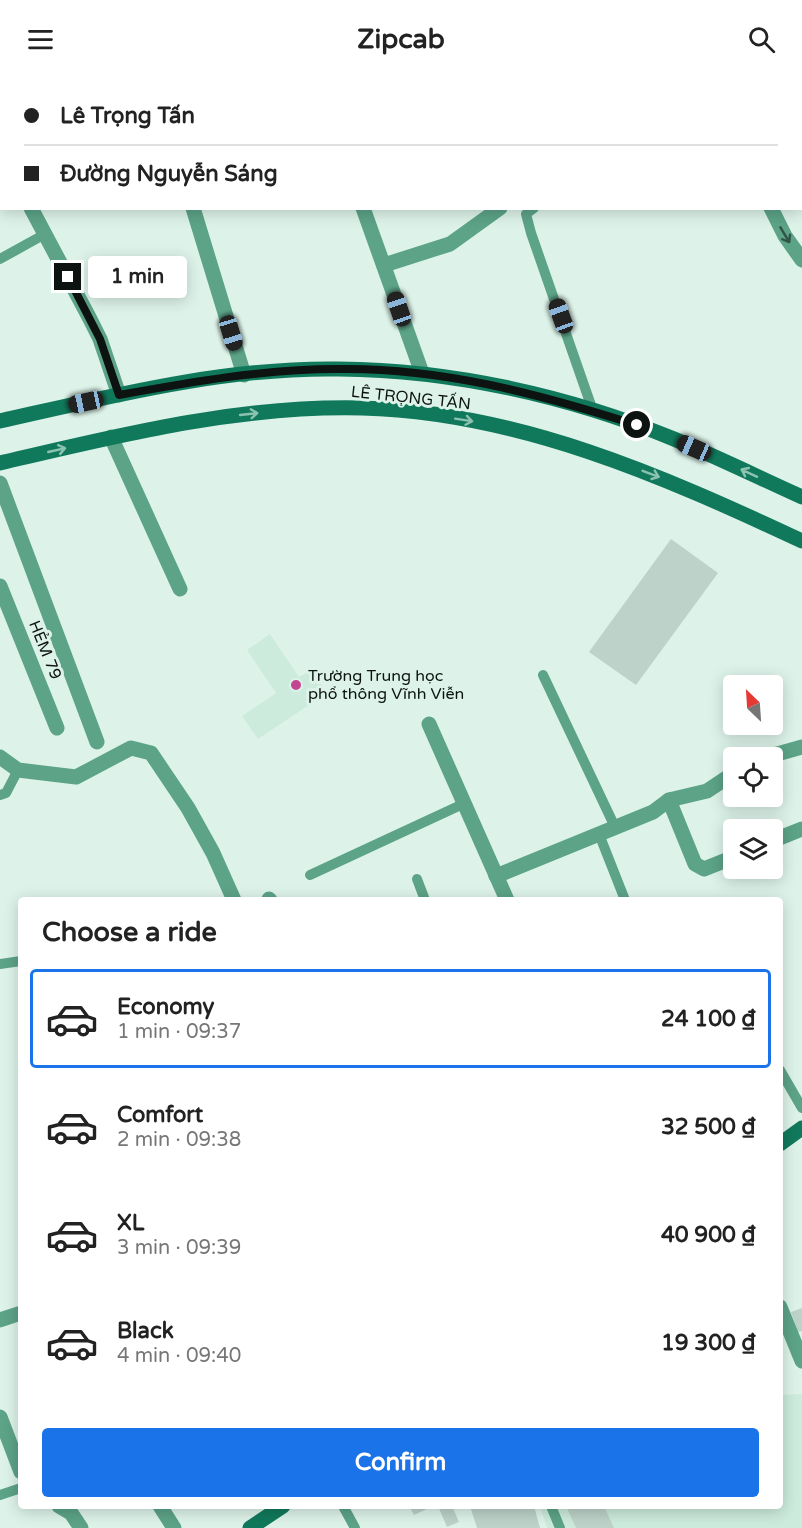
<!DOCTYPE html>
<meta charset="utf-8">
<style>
body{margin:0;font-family:"Varela Round",sans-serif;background:#f6f6f6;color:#222;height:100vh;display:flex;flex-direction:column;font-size:22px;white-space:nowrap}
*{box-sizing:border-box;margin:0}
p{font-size:20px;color:#767676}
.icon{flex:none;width:33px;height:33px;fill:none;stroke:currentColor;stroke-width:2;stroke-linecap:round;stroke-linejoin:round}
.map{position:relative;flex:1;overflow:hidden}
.side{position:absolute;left:18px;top:819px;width:765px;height:612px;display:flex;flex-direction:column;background:#fff;border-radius:6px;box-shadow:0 3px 15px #0003}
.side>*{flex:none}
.top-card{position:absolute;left:0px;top:0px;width:802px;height:132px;box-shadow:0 3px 15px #0003;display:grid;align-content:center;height:132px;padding:0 24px;background:#fff}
.needle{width:39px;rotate:335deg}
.buttons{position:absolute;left:723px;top:597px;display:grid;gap:12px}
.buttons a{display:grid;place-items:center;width:60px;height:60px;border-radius:6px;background:#fff;box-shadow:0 3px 15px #0003;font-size:30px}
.end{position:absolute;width:27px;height:27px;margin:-14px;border:8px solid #0c1310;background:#fff;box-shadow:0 0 0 3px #fff}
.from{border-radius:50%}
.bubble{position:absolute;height:42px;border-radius:6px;background:#fff;box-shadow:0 3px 15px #0003;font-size:20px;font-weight:800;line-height:42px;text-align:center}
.car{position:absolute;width:18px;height:36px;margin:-18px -9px;border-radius:8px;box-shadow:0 0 4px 2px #0007;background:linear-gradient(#222 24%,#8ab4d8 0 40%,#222 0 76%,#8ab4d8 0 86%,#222 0)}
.top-card b{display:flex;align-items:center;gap:21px;height:57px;font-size:22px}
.top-card b+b{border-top:2px solid #e0e0e0}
.top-card i{width:15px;height:15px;background:#222}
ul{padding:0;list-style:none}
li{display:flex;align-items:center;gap:18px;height:99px;margin:0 12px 9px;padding:0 12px;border:3px solid transparent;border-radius:6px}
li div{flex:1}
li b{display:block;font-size:22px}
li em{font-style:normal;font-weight:800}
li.current{border-color:#1a73e8}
li>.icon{width:54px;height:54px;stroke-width:1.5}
h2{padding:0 24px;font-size:27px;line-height:72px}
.button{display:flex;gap:12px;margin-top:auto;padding:12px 24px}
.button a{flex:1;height:69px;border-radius:6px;background:#1a73e8;color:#fff;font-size:24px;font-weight:800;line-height:69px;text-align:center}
header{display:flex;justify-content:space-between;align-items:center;height:78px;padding:0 24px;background:#fff;font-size:27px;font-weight:800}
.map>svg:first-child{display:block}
</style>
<header><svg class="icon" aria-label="menu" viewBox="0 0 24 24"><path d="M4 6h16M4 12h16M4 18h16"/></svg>Zipcab<svg class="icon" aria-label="search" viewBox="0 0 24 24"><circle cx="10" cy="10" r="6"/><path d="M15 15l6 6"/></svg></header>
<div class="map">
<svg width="802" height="1450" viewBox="0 0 802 1450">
<rect width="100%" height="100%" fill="#ddf3e9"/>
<!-- built -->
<g fill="#ccebdd">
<polygon points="270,556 299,599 311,592 327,615 258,661 242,638 276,615 247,572"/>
<polygon points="802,1316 802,1450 547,1450 540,1428 780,1428 780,1317"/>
</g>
<!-- building -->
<g fill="#bdd2c9">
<polygon points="671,461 718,495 636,607 589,574"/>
<polygon points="802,1230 802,1253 798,1254 791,1234"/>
<polygon points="409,1428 425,1428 427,1431 414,1437"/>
<polygon points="438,1428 452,1428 459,1444 447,1449"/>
<polygon points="470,1428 534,1428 540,1450 477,1450"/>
<polygon points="566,1428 604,1428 614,1450 576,1450"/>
</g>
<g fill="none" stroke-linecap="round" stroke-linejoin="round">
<!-- lane -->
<g stroke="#5ca388" stroke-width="10">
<polyline points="534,130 526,136 531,155 593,333"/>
<polyline points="0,181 45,156"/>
<polyline points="543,597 615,749"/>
<polyline points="0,717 6,715 18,692"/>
<polyline points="599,756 625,822"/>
<polyline points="310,797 463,726"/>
<polyline points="417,801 425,822"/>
<polyline points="0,886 21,883"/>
<polyline points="780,992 802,1030"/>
<polyline points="0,1417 21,1410"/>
<polyline points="343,1428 355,1450"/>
<polyline points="551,1428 560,1450"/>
</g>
<!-- street -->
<g stroke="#5ca388" stroke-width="15">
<polyline points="317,0 318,2"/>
<polyline points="720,0 721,2"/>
<polyline points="0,72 2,75"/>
<polyline points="31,130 90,241 100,261 119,317"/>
<polyline points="193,130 244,297"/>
<polyline points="363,130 422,295"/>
<polyline points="771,130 785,158 802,182"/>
<polyline points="384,187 450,166 500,130"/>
<polyline points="111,359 180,511"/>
<polyline points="0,405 97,664"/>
<polyline points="0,508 57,650"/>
<polyline points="429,646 507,822"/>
<polyline points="0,679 18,692 76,699 131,670 151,675 188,730 213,775 234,822"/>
<polyline points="763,680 802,669"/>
<polyline points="669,722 695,786 704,791 734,779"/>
<polyline points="772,763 802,751"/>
<polyline points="496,798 653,734 669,722 707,713 734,695"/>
<polyline points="269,821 270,822"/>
<polyline points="780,1229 802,1283"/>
<polyline points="0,1242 21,1235"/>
<polyline points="0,1339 21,1394"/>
<polyline points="59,1428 71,1435 81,1450"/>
<polyline points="160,1428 174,1450"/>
</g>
<!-- secondary -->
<g stroke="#11795b" stroke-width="15">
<path d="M0,343c111,-25 225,-54 339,-52 114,1 230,27 335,70 43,18 86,39 128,58"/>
<path d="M0,385c119,-28 239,-58 362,-55 156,4 301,68 440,133"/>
<polyline points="780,1066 802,1050"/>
<polyline points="250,1450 283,1428"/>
</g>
</g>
<!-- one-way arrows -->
<defs><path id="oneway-shaft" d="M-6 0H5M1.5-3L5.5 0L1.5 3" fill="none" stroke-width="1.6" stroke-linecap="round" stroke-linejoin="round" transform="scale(1.5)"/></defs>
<use stroke="#305446" href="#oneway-shaft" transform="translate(785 157) rotate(59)"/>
<g stroke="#8bc2b0">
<use href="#oneway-shaft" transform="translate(249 336) rotate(-6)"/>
<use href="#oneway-shaft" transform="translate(464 342) rotate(9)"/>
<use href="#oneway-shaft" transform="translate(57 372) rotate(-13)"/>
<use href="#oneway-shaft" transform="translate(749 395) rotate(-155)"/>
<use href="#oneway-shaft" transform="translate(651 396) rotate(21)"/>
</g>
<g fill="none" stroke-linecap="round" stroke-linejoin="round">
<!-- route -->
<path stroke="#0c1310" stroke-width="8" d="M68,199l32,62 19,56c72,-13 145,-26 218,-26 103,-2 202,25 300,56"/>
</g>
<!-- markers -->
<circle fill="#c44591" stroke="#ddf3e9" stroke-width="2" cx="296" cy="607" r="6"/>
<g text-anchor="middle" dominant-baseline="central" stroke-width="6" stroke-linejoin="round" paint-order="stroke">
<!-- street labels -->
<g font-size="16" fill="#0c1310" stroke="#ddf3e9">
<text transform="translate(411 320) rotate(6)">LÊ TRỌNG TẤN</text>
<text transform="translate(45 572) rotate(68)">HẺM 79</text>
</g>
<!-- poi labels -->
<g font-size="16" fill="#0c1310" stroke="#ddf3e9" text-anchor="start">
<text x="308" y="598">Trường Trung học<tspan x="308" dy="18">phổ thông Vĩnh Viễn</tspan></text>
</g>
</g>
</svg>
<div class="buttons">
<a><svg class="needle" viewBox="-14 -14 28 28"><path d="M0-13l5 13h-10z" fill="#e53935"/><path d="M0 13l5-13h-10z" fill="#767676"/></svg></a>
<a><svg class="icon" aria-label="locate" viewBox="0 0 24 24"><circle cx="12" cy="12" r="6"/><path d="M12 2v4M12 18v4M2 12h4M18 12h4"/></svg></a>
<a><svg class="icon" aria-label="layers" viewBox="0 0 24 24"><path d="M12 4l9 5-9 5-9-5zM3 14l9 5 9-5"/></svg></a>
</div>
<i class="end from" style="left:637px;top:347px"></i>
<i class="end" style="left:68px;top:199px"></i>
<div class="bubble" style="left:88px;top:178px;width:99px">1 min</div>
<i class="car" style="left:399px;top:231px;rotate:341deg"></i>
<i class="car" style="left:561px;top:238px;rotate:340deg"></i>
<i class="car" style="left:231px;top:255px;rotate:163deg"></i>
<i class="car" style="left:86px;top:324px;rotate:258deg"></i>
<i class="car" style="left:694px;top:370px;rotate:294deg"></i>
<div class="top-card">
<b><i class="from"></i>Lê Trọng Tấn</b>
<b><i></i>Đường Nguyễn Sáng</b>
</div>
<section class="side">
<h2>Choose a ride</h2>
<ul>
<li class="current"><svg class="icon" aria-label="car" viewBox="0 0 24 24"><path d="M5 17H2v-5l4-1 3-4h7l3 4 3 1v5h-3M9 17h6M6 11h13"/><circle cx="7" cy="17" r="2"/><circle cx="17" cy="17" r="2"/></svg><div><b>Economy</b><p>1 min · 09:37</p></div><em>24 100 ₫</em></li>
<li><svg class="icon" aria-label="car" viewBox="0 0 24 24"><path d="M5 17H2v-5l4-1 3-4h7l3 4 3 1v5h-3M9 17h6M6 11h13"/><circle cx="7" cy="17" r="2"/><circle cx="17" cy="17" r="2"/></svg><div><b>Comfort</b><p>2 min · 09:38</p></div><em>32 500 ₫</em></li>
<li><svg class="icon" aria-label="car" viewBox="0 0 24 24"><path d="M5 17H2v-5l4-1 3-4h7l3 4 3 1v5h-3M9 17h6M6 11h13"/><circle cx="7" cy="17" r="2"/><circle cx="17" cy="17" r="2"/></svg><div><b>XL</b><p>3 min · 09:39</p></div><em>40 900 ₫</em></li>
<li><svg class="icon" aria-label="car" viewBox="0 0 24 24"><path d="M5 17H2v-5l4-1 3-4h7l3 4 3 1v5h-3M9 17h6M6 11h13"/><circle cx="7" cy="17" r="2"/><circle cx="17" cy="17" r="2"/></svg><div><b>Black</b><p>4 min · 09:40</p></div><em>19 300 ₫</em></li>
</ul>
<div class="button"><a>Confirm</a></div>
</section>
</div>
